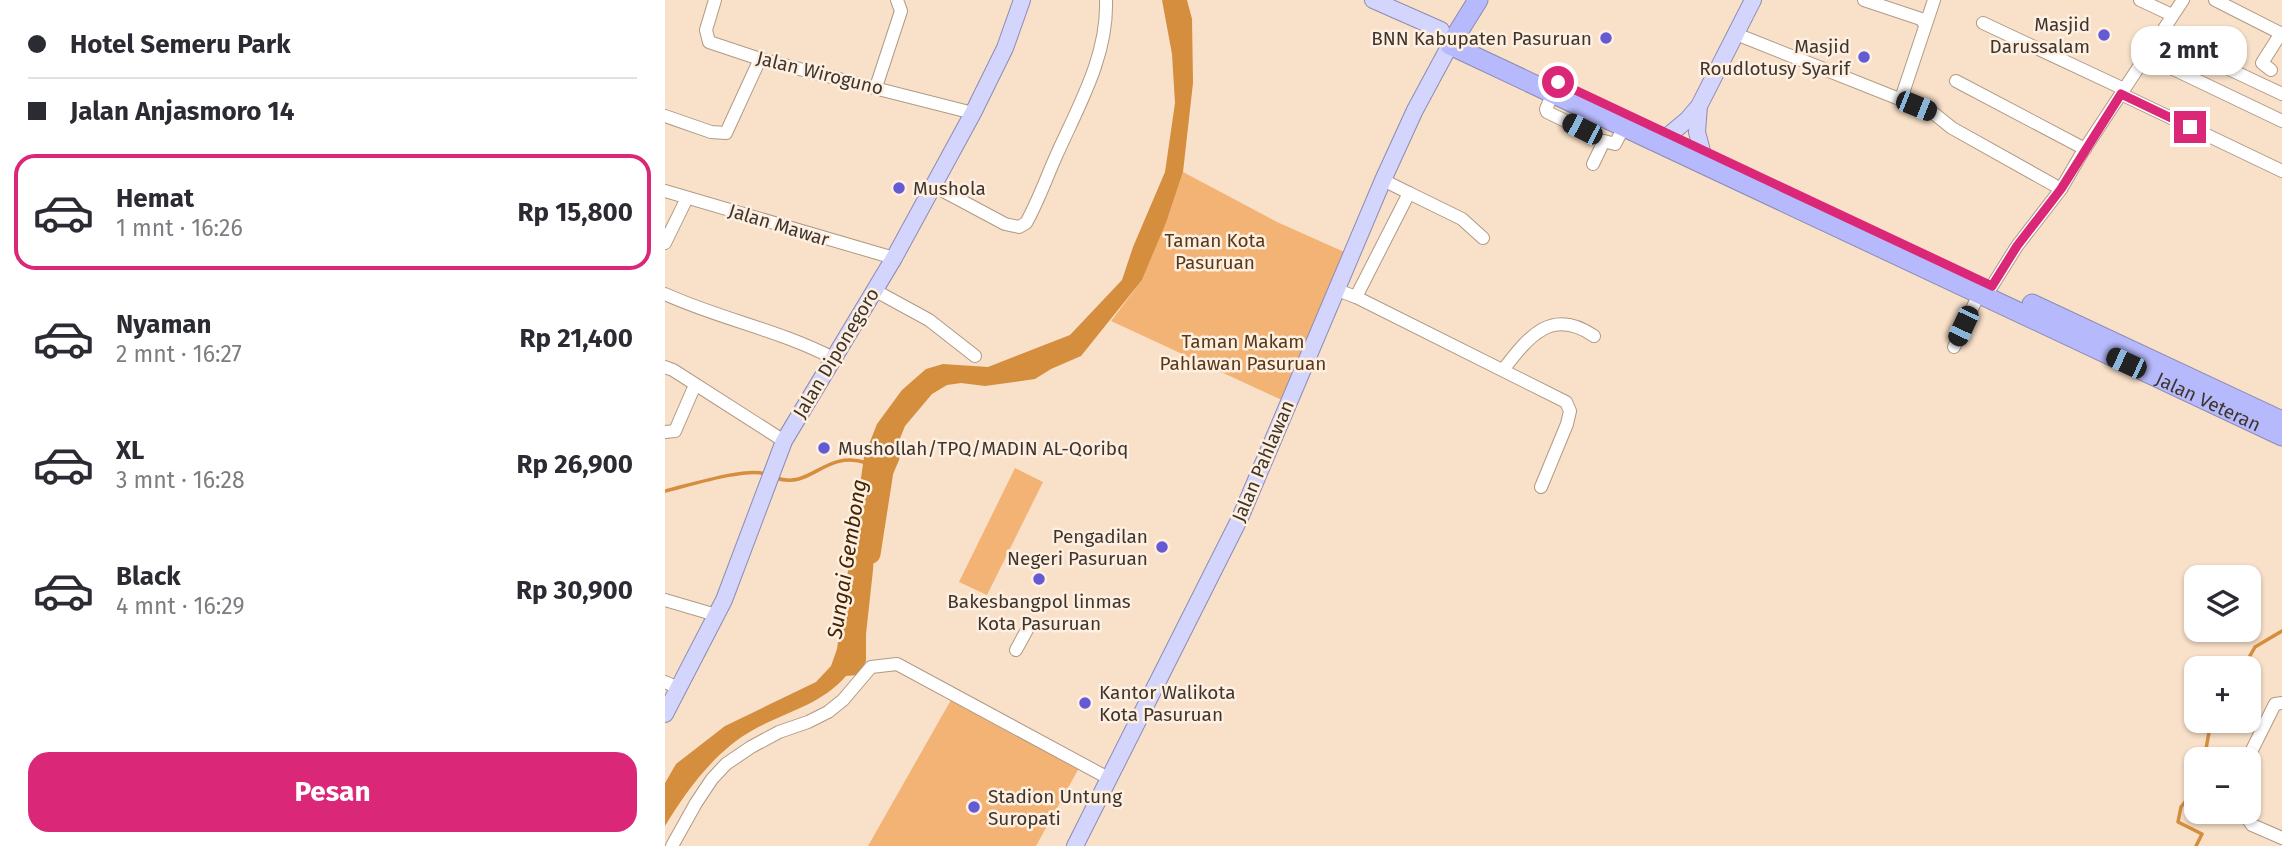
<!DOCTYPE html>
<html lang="id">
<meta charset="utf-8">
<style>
body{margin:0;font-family:"Fira Sans",sans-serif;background:#f2f2f3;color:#2b2b33;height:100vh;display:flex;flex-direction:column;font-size:26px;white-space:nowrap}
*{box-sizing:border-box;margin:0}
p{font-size:23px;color:#7c7c81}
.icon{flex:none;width:38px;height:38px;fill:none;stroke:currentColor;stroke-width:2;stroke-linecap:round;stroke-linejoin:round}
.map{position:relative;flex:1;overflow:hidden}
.side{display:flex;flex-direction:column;background:#fff;width:665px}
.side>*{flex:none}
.banner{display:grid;align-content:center;height:154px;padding:0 28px;background:#fff}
.tools{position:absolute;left:1519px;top:565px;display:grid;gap:14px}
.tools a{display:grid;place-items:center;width:77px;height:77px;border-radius:14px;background:#fff;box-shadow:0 2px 5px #0004;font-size:35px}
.end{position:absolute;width:32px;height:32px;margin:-16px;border:9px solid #db2777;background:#fff;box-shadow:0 0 0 4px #fff}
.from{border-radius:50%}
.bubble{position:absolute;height:49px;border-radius:21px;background:#fff;box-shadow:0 2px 5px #0004;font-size:23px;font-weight:700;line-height:49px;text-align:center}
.car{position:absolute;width:21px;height:42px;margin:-21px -10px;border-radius:9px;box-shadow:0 0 5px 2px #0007;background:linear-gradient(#222 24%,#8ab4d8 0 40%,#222 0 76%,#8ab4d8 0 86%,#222 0)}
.banner b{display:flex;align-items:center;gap:24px;height:66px;font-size:26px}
.banner b+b{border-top:2px solid #e1e1e2}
.banner i{width:18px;height:18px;background:#2b2b33}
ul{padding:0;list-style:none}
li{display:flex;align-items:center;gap:21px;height:116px;margin:0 14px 10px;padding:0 14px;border:4px solid transparent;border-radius:21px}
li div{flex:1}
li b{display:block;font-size:26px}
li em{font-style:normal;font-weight:700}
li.selected{border-color:#db2777}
li>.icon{width:63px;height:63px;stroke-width:1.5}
.button{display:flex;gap:14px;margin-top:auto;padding:14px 28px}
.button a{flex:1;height:80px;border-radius:21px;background:#db2777;color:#fff;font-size:28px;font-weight:700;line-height:80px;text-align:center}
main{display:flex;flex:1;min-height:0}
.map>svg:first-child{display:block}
</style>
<main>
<section class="side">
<div class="banner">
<b><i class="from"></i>Hotel Semeru Park</b>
<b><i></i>Jalan Anjasmoro 14</b>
</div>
<ul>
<li class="selected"><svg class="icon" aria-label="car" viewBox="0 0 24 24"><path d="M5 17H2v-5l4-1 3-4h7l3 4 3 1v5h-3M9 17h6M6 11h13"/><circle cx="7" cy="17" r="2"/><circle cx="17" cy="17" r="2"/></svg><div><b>Hemat</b><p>1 mnt · 16:26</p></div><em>Rp 15,800</em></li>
<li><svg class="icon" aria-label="car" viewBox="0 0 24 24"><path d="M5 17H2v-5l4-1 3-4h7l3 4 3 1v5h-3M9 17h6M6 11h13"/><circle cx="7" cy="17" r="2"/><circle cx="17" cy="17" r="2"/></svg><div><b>Nyaman</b><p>2 mnt · 16:27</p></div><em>Rp 21,400</em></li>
<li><svg class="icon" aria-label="car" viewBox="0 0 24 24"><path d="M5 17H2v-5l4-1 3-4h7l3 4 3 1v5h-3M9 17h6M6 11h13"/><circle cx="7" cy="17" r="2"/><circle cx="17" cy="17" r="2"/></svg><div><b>XL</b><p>3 mnt · 16:28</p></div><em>Rp 26,900</em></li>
<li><svg class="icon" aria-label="car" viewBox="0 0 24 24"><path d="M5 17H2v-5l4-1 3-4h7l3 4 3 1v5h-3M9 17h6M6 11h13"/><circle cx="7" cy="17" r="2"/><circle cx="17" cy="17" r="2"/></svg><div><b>Black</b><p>4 mnt · 16:29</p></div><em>Rp 30,900</em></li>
</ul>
<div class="button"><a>Pesan</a></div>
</section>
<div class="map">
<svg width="1617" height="846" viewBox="0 0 1617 846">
<rect width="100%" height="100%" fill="#f8e0c9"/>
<!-- green -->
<g fill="#f2b375">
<polygon points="518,172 612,222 686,255 621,402 446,321 477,280 501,223"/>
<polygon points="350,468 378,482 322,595 294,582"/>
<polygon points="286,700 414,768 371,846 203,846"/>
</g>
<!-- water -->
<path fill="#d58d3e" d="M497,0h25l5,19 1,64 -10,89 -17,51 -24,57 -61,76 -30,13 -16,10 -50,7 -24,-3 -14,2 -15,9 -27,32 -23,57 -6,38 -3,49 -7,64v27l-7,14 -13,1c-25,29 -61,36 -93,54 -38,21 -66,60 -88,96v-43l11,-19 49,-38 91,-44 15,-16 6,-17 27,-192 13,-33 25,-34 24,-21 17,-5 45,3 82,-32 52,-55 11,-33 32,-75 10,-69 -3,-49z"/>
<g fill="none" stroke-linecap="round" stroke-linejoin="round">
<!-- stream -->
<g stroke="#d58d3e" stroke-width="3.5">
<path d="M111,478c36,12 48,-29 91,-15"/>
<path d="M0,491c22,-5 81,-24 100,-17"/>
<polyline points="1578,668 1590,647 1617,631"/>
<polyline points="1539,760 1546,721"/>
<polyline points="1531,846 1537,834 1513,822 1516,807 1531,788"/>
</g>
<!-- river -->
<polyline stroke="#d58d3e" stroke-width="19" points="206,554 219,471 225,457"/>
<!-- minor casing -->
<g stroke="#b19a85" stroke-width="14">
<g id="minor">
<polyline points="50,0 41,30 44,42 95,59 308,113"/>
<polyline points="1199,0 1256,19 1260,25"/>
<polyline points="1475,0 1507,15"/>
<polyline points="1550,0 1617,34"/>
<polyline points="1318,23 1459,89"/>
<polyline points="1071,34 1267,112 1287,128 1396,189"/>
<polyline points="1494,36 1617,94"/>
<polyline points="1481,56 1617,121"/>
<polyline points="1606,70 1597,63 1616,33"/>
<polyline points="1291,81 1420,149"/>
<polyline points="893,82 881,109 882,112 917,129 926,112"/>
<polyline points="211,87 236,11 232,0"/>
<polyline points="1456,94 1617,171"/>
<polyline points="1236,99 1269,0"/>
<polyline points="0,116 46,132 61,133 95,59"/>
<polyline points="928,164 939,141 950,144 959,127"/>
<path d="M267,185l73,39 14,3 7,-4c12,-21 21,-47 31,-69 22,-49 51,-99 49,-154"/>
<polyline points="0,191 229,258"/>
<polyline points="744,193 797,219 818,238"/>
<polyline points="0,243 22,198"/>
<polyline points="1327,286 1352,246 1396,189 1417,153 1518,0"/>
<polyline points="209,290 264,320 310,356"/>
<polyline points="672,290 691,297 901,402 905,411 902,424 876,487"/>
<path d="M0,294c55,25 114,36 168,64"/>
<polyline points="691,297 744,193 718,180"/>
<polyline points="1289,347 1314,294"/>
<polyline points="0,367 8,370 119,441"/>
<path d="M838,370c26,-34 49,-63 91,-34"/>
<polyline points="0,432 10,431 30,385"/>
<polyline points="0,600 51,615"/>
<polyline points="351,650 363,628"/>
<polyline points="0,682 13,688"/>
<polyline points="1582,760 1610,704 1617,703"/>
<polyline points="1578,812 1587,825 1617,838"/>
<polyline points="7,846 31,803 47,779 61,764 86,747 114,732 143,722 163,712 178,700 206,667 232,664 445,779"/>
</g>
</g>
<!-- major casing -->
<g stroke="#8c8bb3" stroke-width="18">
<g id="major">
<polyline points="708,0 776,30"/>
<polyline points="1034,106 1032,132 1037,151"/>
<polyline points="1004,135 1022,120 1034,106 1088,0"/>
<polyline points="0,714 59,600 119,441 229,258 308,113 340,48 357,0"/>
<polyline points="410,846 575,518 718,180 750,110 785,45 766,27"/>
</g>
</g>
<!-- highway casing -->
<g stroke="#8c8bb3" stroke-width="21">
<g id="highway">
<path id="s1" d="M813,0l-28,45 832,391"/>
<polyline points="1367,304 1617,421"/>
</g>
</g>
<!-- minor -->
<use href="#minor" stroke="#fff" stroke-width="12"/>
<!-- major -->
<use href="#major" stroke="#d3d5fd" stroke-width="16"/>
<!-- highway -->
<use href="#highway" stroke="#b6b9fb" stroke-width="19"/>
</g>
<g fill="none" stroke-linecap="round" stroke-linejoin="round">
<!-- route -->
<polyline stroke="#db2777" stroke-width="9" points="893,82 1327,286 1352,246 1396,189 1456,94 1525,127"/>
</g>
<!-- markers -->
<g fill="#645bd4" stroke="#feefe1" stroke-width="2.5">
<circle cx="1439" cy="35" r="7"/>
<circle cx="941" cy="38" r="7"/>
<circle cx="1199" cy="57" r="7"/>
<circle cx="234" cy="188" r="7"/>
<circle cx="159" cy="448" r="7"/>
<circle cx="497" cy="547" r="7"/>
<circle cx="374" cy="579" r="7"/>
<circle cx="420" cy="703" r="7"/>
<circle cx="309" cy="807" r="7"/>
</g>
<g text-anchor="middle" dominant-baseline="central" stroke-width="5" stroke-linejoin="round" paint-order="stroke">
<!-- poi labels -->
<g font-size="19" fill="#3e352c" stroke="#feefe1" text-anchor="end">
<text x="1425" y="24">Masjid<tspan x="1425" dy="22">Darussalam</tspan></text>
<text x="927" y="38">BNN Kabupaten Pasuruan</text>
<text x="1185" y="46">Masjid<tspan x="1185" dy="22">Roudlotusy Syarif</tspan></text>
<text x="248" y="188" text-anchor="start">Mushola</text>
<text x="173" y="448" text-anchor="start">Mushollah/TPQ/MADIN AL-Qoribq</text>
<text x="483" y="536">Pengadilan<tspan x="483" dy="22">Negeri Pasuruan</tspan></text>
<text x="374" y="601" text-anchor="middle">Bakesbangpol linmas<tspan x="374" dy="22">Kota Pasuruan</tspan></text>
<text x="434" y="692" text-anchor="start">Kantor Walikota<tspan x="434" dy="22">Kota Pasuruan</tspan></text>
<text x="323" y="796" text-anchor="start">Stadion Untung<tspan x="323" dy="22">Suropati</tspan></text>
</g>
<!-- street labels -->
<g font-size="19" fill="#3e352c" stroke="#feefe1">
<text transform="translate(155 73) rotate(14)">Jalan Wiroguno</text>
<text transform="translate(114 225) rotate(17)">Jalan Mawar</text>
<text transform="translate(171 353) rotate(-59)">Jalan Diponegoro</text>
<text stroke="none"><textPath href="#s1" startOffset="891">Jalan Veteran</textPath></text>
<text transform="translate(598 461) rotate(-67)">Jalan Pahlawan</text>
</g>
<!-- park labels -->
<g font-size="19" fill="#573919" stroke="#feefe1">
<text x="550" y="240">Taman Kota<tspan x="550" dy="22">Pasuruan</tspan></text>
<text x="578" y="341">Taman Makam<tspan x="578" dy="22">Pahlawan Pasuruan</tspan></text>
</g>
<!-- water labels -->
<g font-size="21" font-style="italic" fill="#412402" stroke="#feefe1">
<text transform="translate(182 559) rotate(-81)">Sungai Gembong</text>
</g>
</g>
</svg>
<div class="tools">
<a><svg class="icon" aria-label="layers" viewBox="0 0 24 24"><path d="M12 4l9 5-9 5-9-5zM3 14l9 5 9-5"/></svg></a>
<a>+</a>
<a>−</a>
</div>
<i class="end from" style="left:893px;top:82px"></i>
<i class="end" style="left:1525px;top:127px"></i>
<div class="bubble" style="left:1466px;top:26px;width:116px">2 mnt</div>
<i class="car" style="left:1251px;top:106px;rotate:112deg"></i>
<i class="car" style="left:917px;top:129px;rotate:297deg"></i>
<i class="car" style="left:1298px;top:326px;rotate:205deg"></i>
<i class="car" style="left:1461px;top:363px;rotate:295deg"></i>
</div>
</main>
